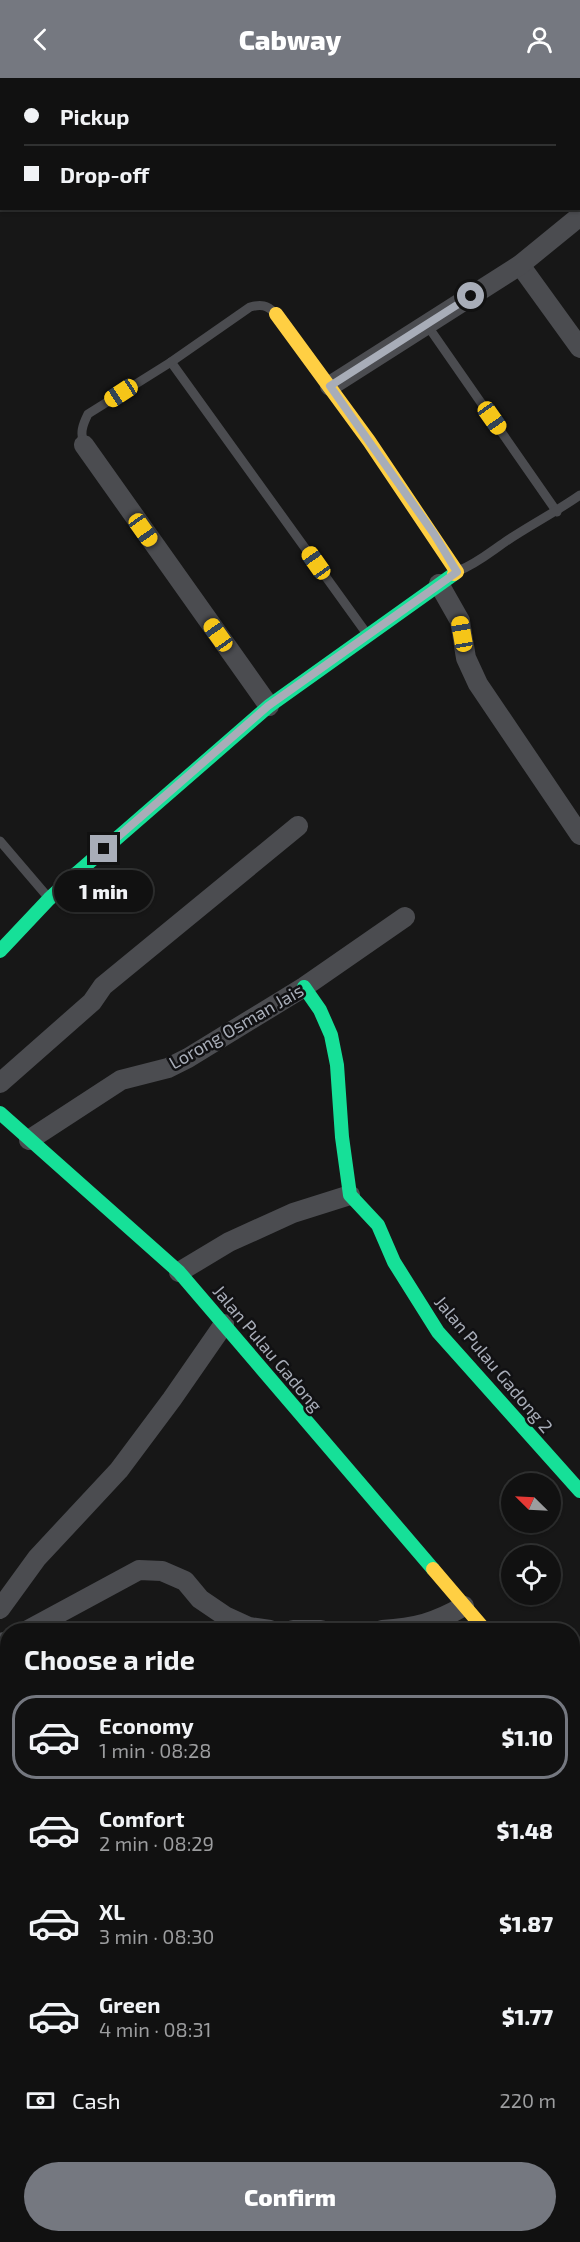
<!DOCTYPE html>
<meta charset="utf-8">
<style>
body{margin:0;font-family:"Exo 2",sans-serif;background:#1a1a1a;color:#f1f3f6;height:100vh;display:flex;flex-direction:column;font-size:22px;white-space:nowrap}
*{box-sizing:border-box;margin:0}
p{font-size:20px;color:#9c9d9f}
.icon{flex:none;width:33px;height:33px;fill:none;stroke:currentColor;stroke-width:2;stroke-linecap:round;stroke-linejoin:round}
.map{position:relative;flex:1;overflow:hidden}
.sheet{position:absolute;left:0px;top:1545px;width:580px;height:620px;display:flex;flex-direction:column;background:#111;border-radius:24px 24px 0 0;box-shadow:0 2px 4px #0004,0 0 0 2px #303131}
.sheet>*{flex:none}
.top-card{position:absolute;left:0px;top:0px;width:580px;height:132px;box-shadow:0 2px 4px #0004,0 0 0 2px #303131;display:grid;align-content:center;height:132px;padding:0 24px;background:#111}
.needle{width:39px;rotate:294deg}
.buttons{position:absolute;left:501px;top:1395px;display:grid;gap:12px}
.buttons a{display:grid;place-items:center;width:60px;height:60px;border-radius:50%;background:#111;box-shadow:0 2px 4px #0004,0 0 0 2px #303131;font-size:30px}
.end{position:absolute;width:27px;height:27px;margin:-14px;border:8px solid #a8adb8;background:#111;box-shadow:0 0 0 3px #111}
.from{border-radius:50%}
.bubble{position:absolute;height:42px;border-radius:21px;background:#111;box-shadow:0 2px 4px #0004,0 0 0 2px #303131;font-size:20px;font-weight:800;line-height:42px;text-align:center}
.car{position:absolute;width:18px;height:36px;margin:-18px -9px;border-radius:8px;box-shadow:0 0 4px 2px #0007;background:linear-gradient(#f5c518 24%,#345 0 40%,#f5c518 0 76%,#345 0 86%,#f5c518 0)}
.top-card b{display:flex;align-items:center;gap:21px;height:57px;font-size:22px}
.top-card b+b{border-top:2px solid #303131}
.top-card i{width:15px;height:15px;background:#f1f3f6}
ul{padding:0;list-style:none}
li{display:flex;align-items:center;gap:18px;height:84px;margin:0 12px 9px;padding:0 12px;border:3px solid transparent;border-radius:24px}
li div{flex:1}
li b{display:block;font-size:22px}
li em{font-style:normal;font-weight:800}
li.selected{border-color:#757880}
li>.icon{width:54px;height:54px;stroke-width:1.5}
h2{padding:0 24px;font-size:27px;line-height:72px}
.pay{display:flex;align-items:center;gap:15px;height:66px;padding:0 24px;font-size:22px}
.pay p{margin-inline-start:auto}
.cta{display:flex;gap:12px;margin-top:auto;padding:12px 24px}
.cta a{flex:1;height:69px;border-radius:36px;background:#757880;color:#fff;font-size:24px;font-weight:800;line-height:69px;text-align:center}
header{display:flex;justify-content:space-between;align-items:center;height:78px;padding:0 24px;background:#757880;color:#fff;font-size:27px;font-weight:800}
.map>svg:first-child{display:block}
</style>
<header><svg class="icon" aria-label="back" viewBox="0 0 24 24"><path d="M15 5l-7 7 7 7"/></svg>Cabway<svg class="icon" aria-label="person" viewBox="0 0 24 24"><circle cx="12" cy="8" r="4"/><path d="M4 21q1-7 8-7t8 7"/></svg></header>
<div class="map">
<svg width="580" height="2164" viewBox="0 0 580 2164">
<rect width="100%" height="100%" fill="#171717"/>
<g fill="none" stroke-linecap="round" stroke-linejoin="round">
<!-- lane -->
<g stroke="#4b4c50" stroke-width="9">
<polyline points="427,247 557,434"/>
<polyline points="171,284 367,556"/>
<path d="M84,367c-4,-12 -2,-19 4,-31l83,-52 79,-55c11,-3 17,-2 25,6"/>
<path d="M458,493c18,-7 31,-18 47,-29 25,-17 51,-30 75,-47"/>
<polyline points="0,763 47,818"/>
<polyline points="573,1746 580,1754"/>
<polyline points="573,1859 580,1853"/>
</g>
<!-- street -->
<g stroke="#4b4c50" stroke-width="20">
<polyline points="539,0 540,2"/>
<polyline points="579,44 580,45"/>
<polyline points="520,187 580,270"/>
<polyline points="330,308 520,187 580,138"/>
<polyline points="84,367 269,628"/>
<polyline points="439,506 460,543 466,580 478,606 580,757"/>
<polyline points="0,1005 92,924 103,908 298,748"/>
<polyline points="29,1062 121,1002 168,990 188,980 304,909 405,839"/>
<polyline points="179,1194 229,1164 293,1135 350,1117"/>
<polyline points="0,1531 37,1480 119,1392 172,1321 224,1246"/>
<polyline points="28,1552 139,1492 162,1493 185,1503 200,1521 225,1538 249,1549 270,1552"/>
<polyline points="293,1552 321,1552"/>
<path d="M382,1552c33,-2 53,-7 82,-24"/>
<polyline points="0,1565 8,1563"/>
<polyline points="0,1962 8,1974"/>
<polyline points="75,2164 80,2157"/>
</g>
<!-- fast -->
<g stroke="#16e098" stroke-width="14">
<polyline points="0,873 49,821 77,795 269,628 454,496"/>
<polyline points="304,909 320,932 331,957 337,987 342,1059 350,1117 378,1147 394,1184 438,1254 580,1413"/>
<polyline points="0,1035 179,1194 433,1491"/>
<polyline points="573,1658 580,1666"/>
</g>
<!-- slow -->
<g stroke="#ffcf43" stroke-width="14">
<polyline points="276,236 369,363 457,494 454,496"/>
<polyline points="433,1491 485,1552"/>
</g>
</g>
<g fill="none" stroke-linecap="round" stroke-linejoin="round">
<!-- route -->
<polyline stroke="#a8adb8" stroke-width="8" points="104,771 268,628 457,494 434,456 330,308 471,218"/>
</g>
<g text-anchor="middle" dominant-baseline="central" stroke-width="5" stroke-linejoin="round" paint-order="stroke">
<!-- street labels -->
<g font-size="18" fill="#a8adb8" stroke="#111113">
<text transform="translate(236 948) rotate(-30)">Lorong Osman Jais</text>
<text transform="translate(268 1270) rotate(50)">Jalan Pulau Gadong</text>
<text transform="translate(494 1286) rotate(50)">Jalan Pulau Gadong 2</text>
</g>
</g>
</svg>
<div class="buttons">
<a><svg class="needle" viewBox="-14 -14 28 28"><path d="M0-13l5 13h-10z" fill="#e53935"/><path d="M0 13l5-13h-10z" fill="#9c9d9f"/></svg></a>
<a><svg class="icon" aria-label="locate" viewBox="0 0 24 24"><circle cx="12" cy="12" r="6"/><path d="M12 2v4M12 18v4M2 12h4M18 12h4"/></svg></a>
</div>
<i class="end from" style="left:471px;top:218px"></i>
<i class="end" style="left:104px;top:771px"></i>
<div class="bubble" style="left:54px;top:792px;width:99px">1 min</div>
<i class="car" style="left:121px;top:315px;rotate:237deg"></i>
<i class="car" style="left:492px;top:340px;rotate:145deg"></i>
<i class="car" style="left:143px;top:452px;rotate:145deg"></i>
<i class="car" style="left:316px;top:485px;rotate:325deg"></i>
<i class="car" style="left:462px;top:556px;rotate:350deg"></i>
<i class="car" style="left:218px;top:557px;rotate:325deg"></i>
<div class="top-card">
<b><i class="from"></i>Pickup</b>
<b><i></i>Drop-off</b>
</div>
<section class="sheet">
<h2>Choose a ride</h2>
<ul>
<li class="selected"><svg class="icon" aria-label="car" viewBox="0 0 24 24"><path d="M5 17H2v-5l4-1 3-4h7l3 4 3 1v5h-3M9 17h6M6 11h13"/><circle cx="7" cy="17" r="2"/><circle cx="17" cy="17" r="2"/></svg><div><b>Economy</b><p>1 min · 08:28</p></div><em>$1.10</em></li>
<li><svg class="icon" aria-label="car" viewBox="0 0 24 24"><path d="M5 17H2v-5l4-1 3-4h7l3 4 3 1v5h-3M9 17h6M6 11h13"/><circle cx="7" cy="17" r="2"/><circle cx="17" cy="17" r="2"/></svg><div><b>Comfort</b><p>2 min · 08:29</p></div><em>$1.48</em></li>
<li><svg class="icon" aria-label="car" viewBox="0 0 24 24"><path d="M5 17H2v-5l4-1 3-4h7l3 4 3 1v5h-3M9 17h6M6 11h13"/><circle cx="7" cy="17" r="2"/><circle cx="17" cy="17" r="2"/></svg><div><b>XL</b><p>3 min · 08:30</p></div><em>$1.87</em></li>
<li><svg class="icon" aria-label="car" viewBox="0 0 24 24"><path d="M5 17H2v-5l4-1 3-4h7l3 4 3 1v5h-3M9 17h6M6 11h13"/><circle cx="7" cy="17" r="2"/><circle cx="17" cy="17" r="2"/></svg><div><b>Green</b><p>4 min · 08:31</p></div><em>$1.77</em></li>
</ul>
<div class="pay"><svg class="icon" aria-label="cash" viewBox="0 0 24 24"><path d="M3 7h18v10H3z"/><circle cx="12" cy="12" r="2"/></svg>Cash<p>220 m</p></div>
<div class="cta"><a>Confirm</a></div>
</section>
</div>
